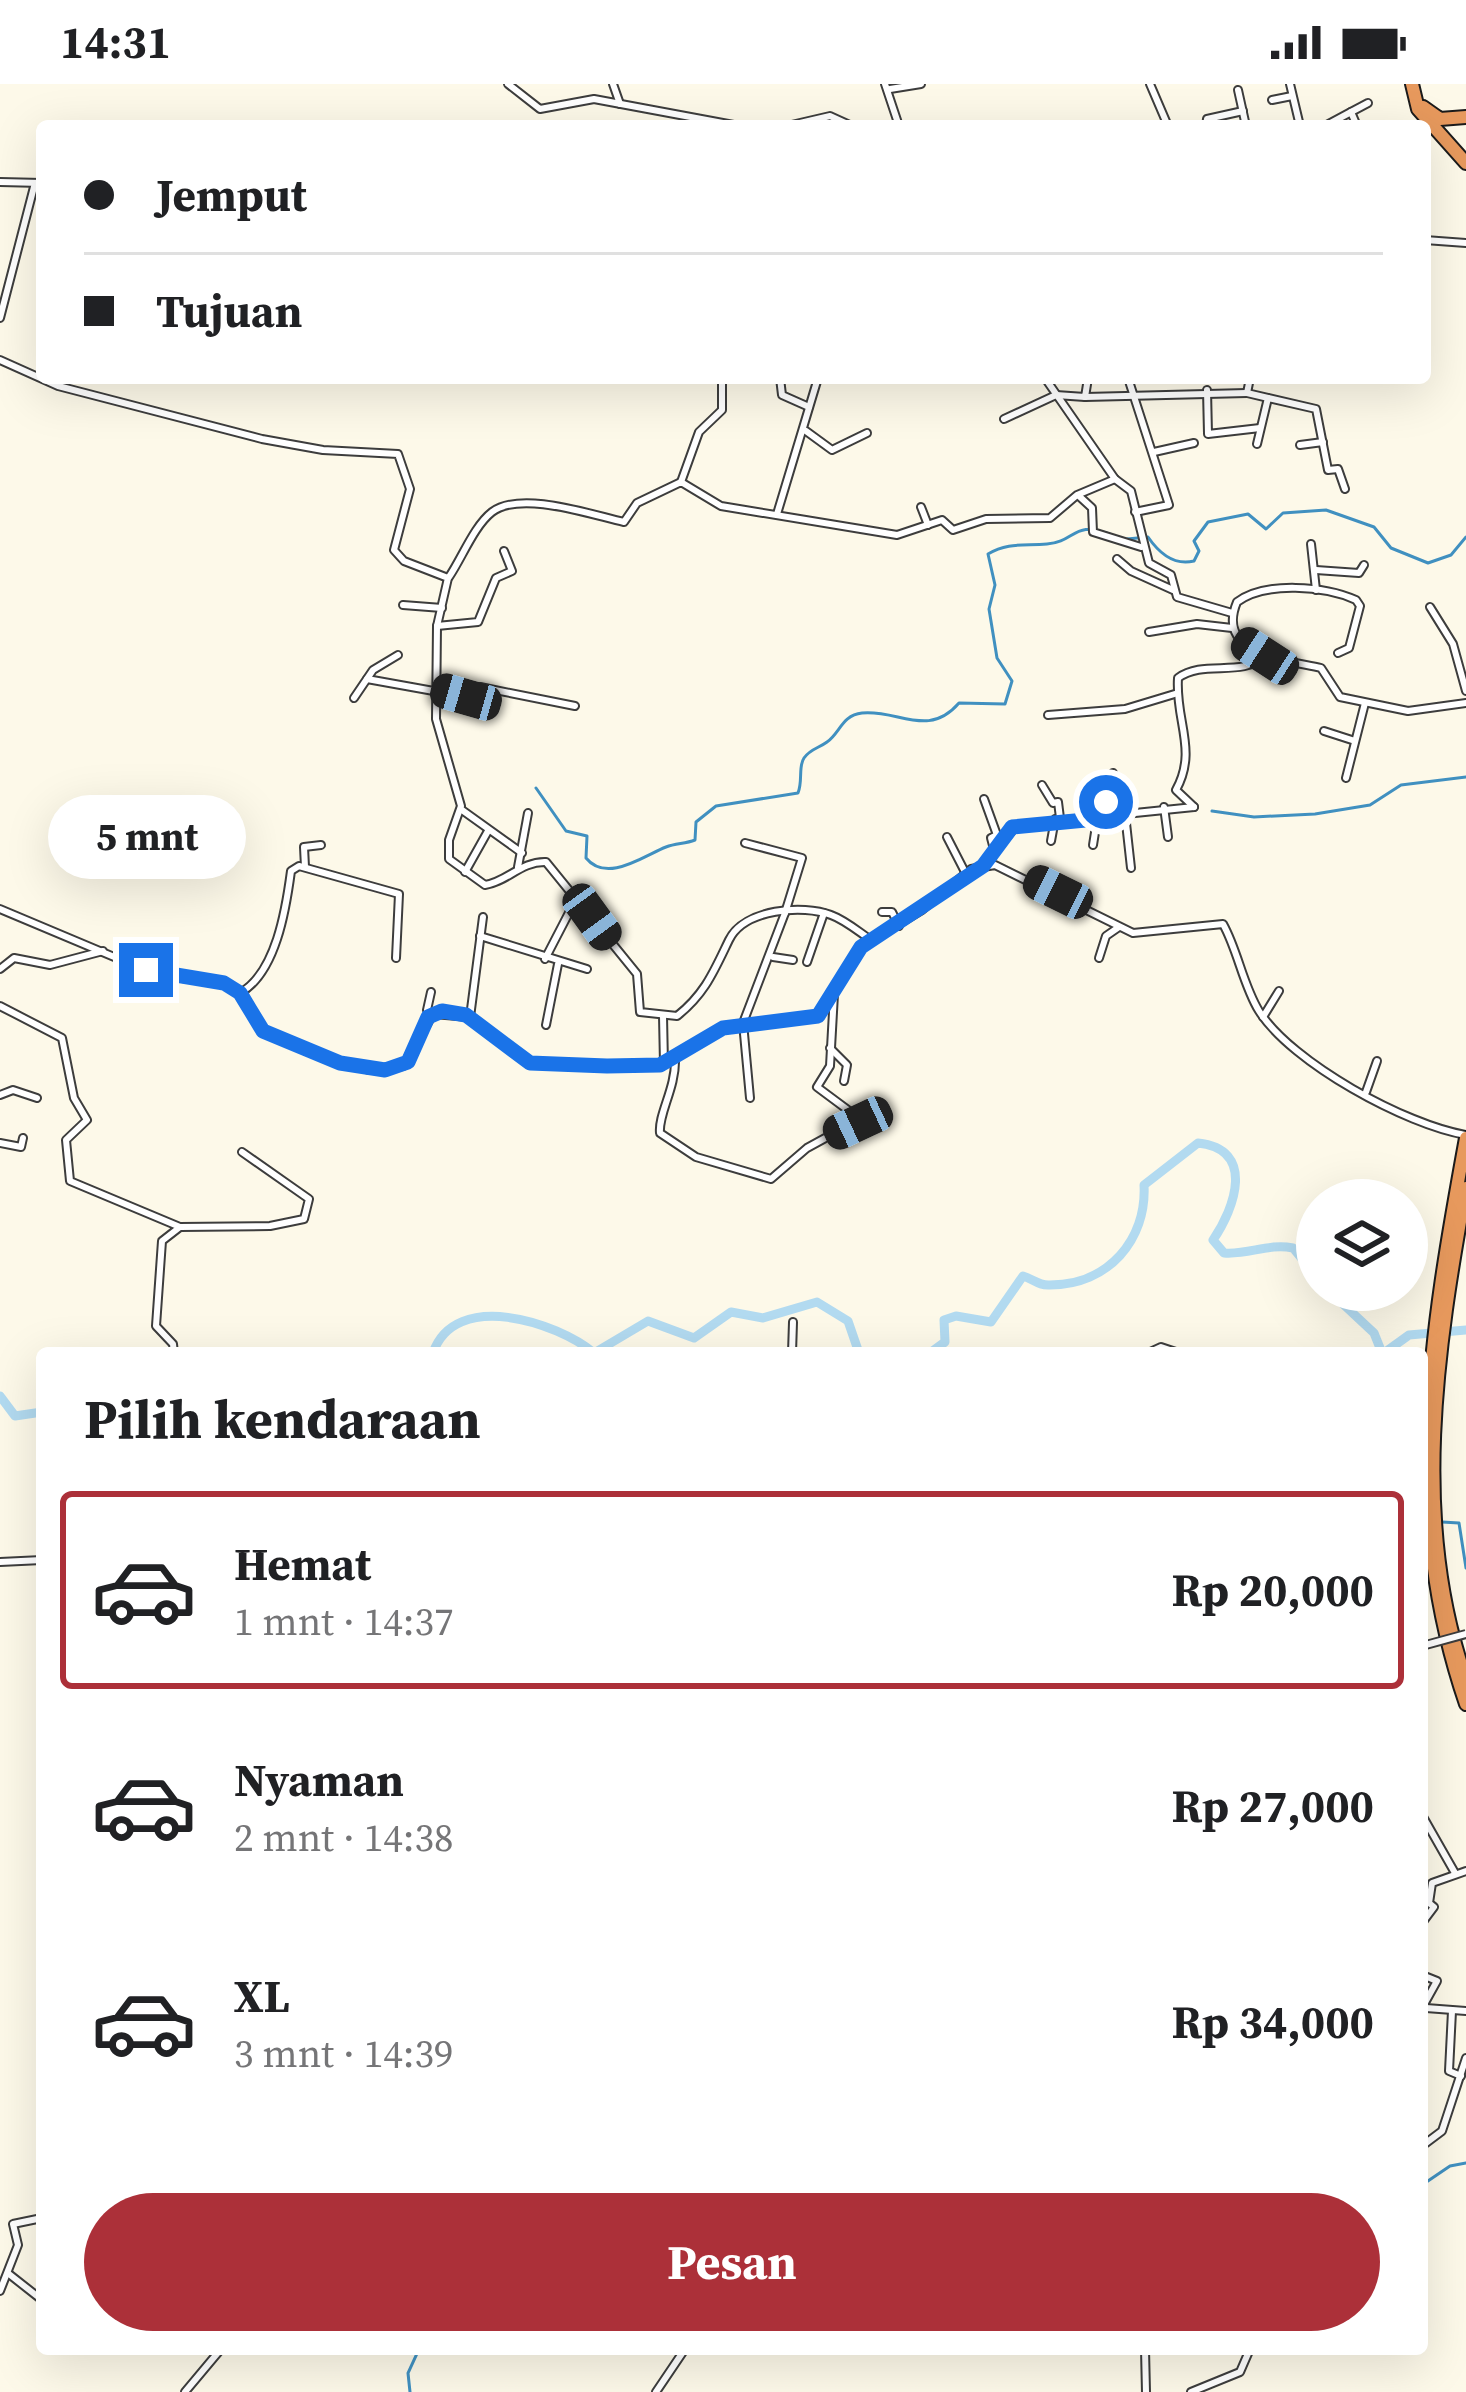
<!DOCTYPE html>
<html lang="id">
<meta charset="utf-8">
<style>
body{margin:0;font-family:"Source Serif 4",serif;background:#f2f2f2;color:#202124;height:100vh;display:flex;flex-direction:column;font-size:45px;white-space:nowrap}
*{box-sizing:border-box;margin:0}
p{font-size:39px;color:#757577}
.icon{flex:none;width:66px;height:66px;fill:none;stroke:currentColor;stroke-width:2;stroke-linecap:round;stroke-linejoin:round}
.map{position:relative;flex:1;overflow:hidden}
.sheet{position:absolute;left:36px;top:1263px;width:1392px;height:1008px;display:flex;flex-direction:column;background:#fff;border-radius:12px;box-shadow:0 12px 48px #0002}
.sheet>*{flex:none}
.top-card{position:absolute;left:36px;top:36px;width:1395px;height:264px;border-radius:12px;box-shadow:0 12px 48px #0002;display:grid;align-content:center;height:264px;padding:0 48px;background:#fff}
.fabs{position:absolute;left:1296px;top:1095px;display:grid;gap:24px}
.fabs a{display:grid;place-items:center;width:132px;height:132px;border-radius:50%;background:#fff;box-shadow:0 12px 48px #0002;font-size:60px}
.end{position:absolute;width:54px;height:54px;margin:-27px;border:15px solid #1a73e8;background:#fff;box-shadow:0 0 0 6px #fff}
.from{border-radius:50%}
.bubble{position:absolute;height:84px;border-radius:42px;background:#fff;box-shadow:0 12px 48px #0002;font-size:39px;font-weight:700;line-height:84px;text-align:center}
.car{position:absolute;width:36px;height:72px;margin:-36px -18px;border-radius:15px;box-shadow:0 0 9px 3px #0007;background:linear-gradient(#222 24%,#8ab4d8 0 40%,#222 0 76%,#8ab4d8 0 86%,#222 0)}
.top-card b{display:flex;align-items:center;gap:42px;height:114px;font-size:45px}
.top-card b+b{border-top:3px solid #e0e0e0}
.top-card i{width:30px;height:30px;background:#202124}
ul{padding:0;list-style:none}
li{display:flex;align-items:center;gap:36px;height:198px;margin:0 24px 18px;padding:0 24px;border:6px solid transparent;border-radius:12px}
li div{flex:1}
li b{display:block;font-size:45px}
li em{font-style:normal;font-weight:700}
li.on{border-color:#ac3039}
li>.icon{width:108px;height:108px;stroke-width:1.5}
h2{padding:0 48px;font-size:54px;line-height:144px}
.action{display:flex;gap:24px;margin-top:auto;padding:24px 48px}
.action a{flex:1;height:138px;border-radius:72px;background:#ac3039;color:#fff;font-size:48px;font-weight:700;line-height:138px;text-align:center}
.status{display:flex;justify-content:space-between;align-items:center;height:84px;padding:0 60px;background:#fff;direction:ltr}
.status svg{height:33px;fill:currentColor}
.map>svg:first-child{display:block}
</style>
<div class="status"><b>14:31</b><svg viewBox="0 0 49 12"><path d="M0 12V9h3v3zM5 12V6h3v6zM10 12V3h3v9zM15 12V0h3v12zM26 1h20v11H26zM47 4h2v5h-2z"/></svg></div>
<div class="map">
<svg width="1466" height="2308" viewBox="0 0 1466 2308">
<rect width="100%" height="100%" fill="#fdf9e9"/>
<g fill="none" stroke-linecap="round" stroke-linejoin="round">
<!-- stream -->
<g stroke="#4090c0" stroke-width="3">
<path d="M1127,455l21,-2c11,16 26,29 46,24l5,-10 -5,-10 14,-19 40,-8 18,15 17,-16 43,-3 48,17 17,21 37,15 23,-8 15,-18"/>
<path d="M536,704l30,43 21,5 -1,22c21,26 59,-3 80,-11 10,-4 19,-3 29,-7l1,-18 20,-16 82,-13c5,-12 0,-26 6,-35 6,-9 15,-10 23,-16 13,-9 15,-27 35,-29 36,-4 66,26 97,-10l46,1 7,-23 -15,-23 -8,-49 6,-24 -7,-31c20,-12 36,-8 59,-10 29,-2 26,-25 65,-9"/>
<polyline points="1212,727 1254,733 1315,730 1370,721 1401,701 1466,693"/>
<polyline points="1442,1438 1459,1439 1466,1484"/>
<polyline points="1422,2101 1450,2082 1466,2079"/>
<polyline points="410,2308 408,2289 419,2265"/>
</g>
<!-- river -->
<g stroke="#b2daf0" stroke-width="9">
<polyline points="1328,1206 1374,1249 1382,1269"/>
<path d="M433,1269c22,-64 124,-31 161,0l54,-32 46,17 37,-26 32,6 54,-16 31,19 11,32"/>
<path d="M930,1269l15,-11 -1,-22 12,-4 35,6 32,-46c10,3 16,10 27,9 58,0 97,-45 94,-100l54,-42c58,6 37,65 15,97l11,13c25,2 44,-10 69,-5l24,29"/>
<polyline points="1384,1269 1409,1251 1466,1246"/>
<polyline points="0,1312 15,1332 42,1328"/>
</g>
<!-- minor casing -->
<g stroke="#3d3d3d" stroke-width="10">
<g id="minor">
<polyline points="508,0 540,25 594,15 739,42"/>
<polyline points="613,0 620,20"/>
<polyline points="885,0 899,42"/>
<polyline points="1150,0 1168,42"/>
<polyline points="1290,0 1300,42"/>
<polyline points="890,5 921,0"/>
<polyline points="1238,6 1246,42"/>
<polyline points="1272,16 1292,12"/>
<polyline points="1351,28 1368,19"/>
<polyline points="787,42 830,32 852,42"/>
<polyline points="1206,42 1207,35 1243,27"/>
<polyline points="1325,42 1351,28 1357,42"/>
<polyline points="0,98 42,99"/>
<polyline points="1425,156 1466,159"/>
<polyline points="0,234 35,99"/>
<path d="M0,276l58,26 204,53 61,11 75,4 12,35 -16,61 10,11 44,17 -11,48 -1,93 25,87 -12,34v19l36,26c22,-3 36,-24 61,-23l91,112 3,38 37,4c28,-22 37,-45 52,-76 15,-31 74,-36 102,-25 14,5 28,17 40,25"/>
<polyline points="780,294 782,311 809,323"/>
<polyline points="1045,294 1115,395 1131,407 1149,479 1171,491 1177,513 1232,529"/>
<polyline points="1128,294 1169,421 1135,428"/>
<polyline points="1250,294 1247,309 1316,325 1328,386 1338,385 1345,405"/>
<polyline points="1207,306 1208,350 1260,344"/>
<polyline points="1085,313 1247,309"/>
<polyline points="1004,335 1056,311 1085,313 1088,294"/>
<polyline points="806,347 832,366 867,349"/>
<polyline points="1257,360 1268,314"/>
<polyline points="1300,361 1323,358"/>
<polyline points="1154,368 1194,359"/>
<polyline points="681,398 699,348 722,326 722,296"/>
<polyline points="1079,412 1092,424 1093,448 1141,463"/>
<polyline points="921,423 928,441"/>
<polyline points="777,430 818,294"/>
<polyline points="1311,460 1316,506"/>
<polyline points="1117,475 1131,487 1173,506"/>
<polyline points="1316,486 1359,489 1364,481"/>
<path d="M449,493c13,-19 25,-51 43,-65 29,-22 100,3 132,10l13,-19 44,-21 40,24 176,29 45,-15 11,10 33,-11 64,-1 27,-23 38,-16"/>
<polyline points="403,521 442,524"/>
<polyline points="1430,523 1453,560 1466,607"/>
<polyline points="437,542 478,538 496,494 512,487 504,467"/>
<polyline points="1149,548 1197,540 1232,544"/>
<path d="M1338,569l11,-5 11,-42 -4,-6c-31,-14 -91,-19 -119,2 -22,53 49,58 84,66l19,29 68,14 58,-8"/>
<polyline points="367,595 467,613 480,603 575,622"/>
<polyline points="354,614 373,586 398,571"/>
<polyline points="1048,631 1125,625 1178,609"/>
<polyline points="1324,647 1355,657"/>
<polyline points="1346,694 1365,619"/>
<polyline points="1042,701 1053,719 1058,718 1060,734"/>
<polyline points="984,715 997,751 991,754 995,769"/>
<polyline points="1164,723 1168,753"/>
<path d="M1194,723l-18,-17c22,-40 -1,-69 2,-112 26,-19 63,0 87,-22"/>
<polyline points="462,726 522,769"/>
<polyline points="1125,730 1131,784"/>
<polyline points="947,753 966,790"/>
<polyline points="1051,757 1055,735"/>
<polyline points="745,759 802,774 785,829"/>
<polyline points="1093,761 1099,723 1107,717 1113,689"/>
<polyline points="985,779 1017,741 1194,723"/>
<polyline points="305,783 304,763 321,761"/>
<polyline points="518,783 528,729"/>
<polyline points="465,788 488,747"/>
<polyline points="0,825 157,891 224,899 240,909 260,945 318,971 369,986 403,982 433,930"/>
<polyline points="882,828 892,828 899,842"/>
<polyline points="480,852 587,885"/>
<polyline points="773,873 793,876"/>
<polyline points="1099,874 1106,852 1119,843"/>
<polyline points="545,875 574,819"/>
<polyline points="807,878 824,829"/>
<polyline points="0,885 14,874 50,881 103,867"/>
<polyline points="431,908 427,926 433,930"/>
<path d="M240,909c36,-20 46,-84 51,-122l8,-5 100,28 -3,64"/>
<polyline points="0,922 62,954 74,1014 87,1036 66,1056 70,1097 180,1143 162,1157 156,1242 173,1260 174,1269"/>
<path d="M433,930l37,3 60,46 76,3 54,-1 63,-37 95,-12 43,-69 61,-37 49,-41 24,-4 138,68 90,-9c15,27 20,61 36,87 33,52 147,114 207,124"/>
<polyline points="663,932 664,980"/>
<polyline points="470,933 483,833"/>
<polyline points="1263,933 1279,907"/>
<polyline points="546,941 558,880"/>
<polyline points="830,964 847,981 844,997"/>
<path d="M675,975c1,29 -17,55 -15,74l36,24 75,22 36,-31 53,-29 -43,-32 13,-21 4,-72"/>
<polyline points="1366,1008 1377,977"/>
<polyline points="0,1011 13,1006 37,1014"/>
<polyline points="750,1014 743,939 785,829"/>
<polyline points="0,1059 21,1063 23,1054"/>
<polyline points="180,1143 270,1142 304,1135 309,1115 242,1068"/>
<polyline points="792,1269 793,1238"/>
<polyline points="1148,1269 1161,1263 1179,1269"/>
<polyline points="0,1478 42,1476"/>
<polyline points="1422,1731 1455,1789"/>
<polyline points="1422,1839 1434,1823 1429,1819 1432,1799 1466,1787"/>
<polyline points="1422,1891 1437,1897 1422,1924"/>
<polyline points="1426,1924 1466,1927"/>
<polyline points="1452,1927 1449,1987 1461,1992"/>
<polyline points="1422,2062 1442,2047 1466,1974"/>
<polyline points="9,2190 42,2216"/>
<polyline points="0,2207 18,2161 13,2140 42,2134"/>
<polyline points="1145,2265 1146,2308"/>
<polyline points="185,2308 221,2265"/>
<polyline points="656,2308 685,2265"/>
<polyline points="1191,2308 1240,2288 1250,2265"/>
</g>
</g>
<!-- highway casing -->
<g stroke="#1b1b1b" stroke-width="16">
<g id="highway">
<polyline points="1412,0 1418,25 1466,79"/>
<polyline points="1423,23 1440,35 1466,33"/>
<path d="M1466,1054c-36,196 -66,373 0,566"/>
<path d="M1466,1104c-29,160 -56,334 0,491"/>
</g>
</g>
<!-- minor -->
<use href="#minor" stroke="#fff" stroke-width="6"/>
<!-- highway -->
<use href="#highway" stroke="#e7995d" stroke-width="12"/>
<!-- minor-bridge casing -->
<g stroke="#3d3d3d" stroke-width="10" stroke-linecap="butt">
<polyline id="minor-bridge" points="1422,1562 1466,1550"/>
</g>
<!-- minor-bridge -->
<use href="#minor-bridge" stroke="#fff" stroke-width="6"/>
</g>
<g fill="none" stroke-linecap="round" stroke-linejoin="round">
<!-- route -->
<polyline stroke="#1a73e8" stroke-width="15" points="146,886 224,899 240,909 263,947 340,979 385,986 408,978 428,933 442,927 466,931 530,979 607,982 660,981 723,944 818,932 861,863 983,782 1012,743 1096,735 1106,718"/>
</g>
</svg>
<div class="fabs">
<a><svg class="icon" aria-label="layers" viewBox="0 0 24 24"><path d="M12 4l9 5-9 5-9-5zM3 14l9 5 9-5"/></svg></a>
</div>
<i class="end from" style="left:1106px;top:718px"></i>
<i class="end" style="left:146px;top:886px"></i>
<div class="bubble" style="left:48px;top:711px;width:198px">5 mnt</div>
<i class="car" style="left:1265px;top:572px;rotate:303deg"></i>
<i class="car" style="left:466px;top:613px;rotate:286deg"></i>
<i class="car" style="left:1058px;top:808px;rotate:296deg"></i>
<i class="car" style="left:592px;top:833px;rotate:144deg"></i>
<i class="car" style="left:858px;top:1039px;rotate:245deg"></i>
<div class="top-card">
<b><i class="from"></i>Jemput</b>
<b><i></i>Tujuan</b>
</div>
<section class="sheet">
<h2>Pilih kendaraan</h2>
<ul>
<li class="on"><svg class="icon" aria-label="car" viewBox="0 0 24 24"><path d="M5 17H2v-5l4-1 3-4h7l3 4 3 1v5h-3M9 17h6M6 11h13"/><circle cx="7" cy="17" r="2"/><circle cx="17" cy="17" r="2"/></svg><div><b>Hemat</b><p>1 mnt · 14:37</p></div><em>Rp 20,000</em></li>
<li><svg class="icon" aria-label="car" viewBox="0 0 24 24"><path d="M5 17H2v-5l4-1 3-4h7l3 4 3 1v5h-3M9 17h6M6 11h13"/><circle cx="7" cy="17" r="2"/><circle cx="17" cy="17" r="2"/></svg><div><b>Nyaman</b><p>2 mnt · 14:38</p></div><em>Rp 27,000</em></li>
<li><svg class="icon" aria-label="car" viewBox="0 0 24 24"><path d="M5 17H2v-5l4-1 3-4h7l3 4 3 1v5h-3M9 17h6M6 11h13"/><circle cx="7" cy="17" r="2"/><circle cx="17" cy="17" r="2"/></svg><div><b>XL</b><p>3 mnt · 14:39</p></div><em>Rp 34,000</em></li>
</ul>
<div class="action"><a>Pesan</a></div>
</section>
</div>
